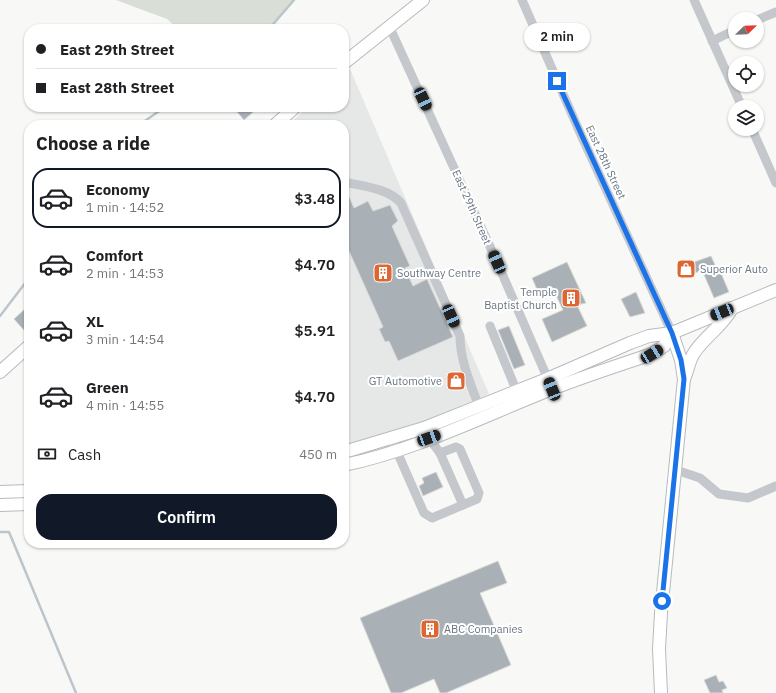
<!DOCTYPE html>
<meta charset="utf-8">
<style>
body{margin:0;font-family:"IBM Plex Sans",sans-serif;background:#f6f6f6;color:#202124;height:100vh;display:flex;flex-direction:column;font-size:15px;white-space:nowrap}
*{box-sizing:border-box;margin:0}
p{font-size:13px;color:#757577}
.icon{flex:none;width:22px;height:22px;fill:none;stroke:currentColor;stroke-width:2;stroke-linecap:round;stroke-linejoin:round}
.map{position:relative;flex:1;overflow:hidden}
.sheet{position:absolute;left:24px;top:120px;width:325px;height:428px;display:flex;flex-direction:column;background:#fff;border-radius:16px;box-shadow:0 1px 3px #0004}
.sheet>*{flex:none}
.hud{position:absolute;left:24px;top:24px;width:325px;height:88px;border-radius:16px;box-shadow:0 1px 3px #0004;display:grid;align-content:center;height:88px;padding:0 12px;background:#fff}
.needle{width:26px;rotate:67deg}
.fabs{position:absolute;left:728px;top:12px;display:grid;gap:8px}
.fabs a{display:grid;place-items:center;width:36px;height:36px;border-radius:50%;background:#fff;box-shadow:0 1px 3px #0004;font-size:20px}
.end{position:absolute;width:18px;height:18px;margin:-9px;border:5px solid #1a73e8;background:#fff;box-shadow:0 0 0 2px #fff}
.from{border-radius:50%}
.bubble{position:absolute;height:28px;border-radius:14px;background:#fff;box-shadow:0 1px 3px #0004;font-size:13px;font-weight:600;line-height:28px;text-align:center}
.car{position:absolute;width:12px;height:24px;margin:-12px -6px;border-radius:5px;box-shadow:0 0 3px 1px #0007;background:linear-gradient(#222 24%,#8ab4d8 0 40%,#222 0 76%,#8ab4d8 0 86%,#222 0)}
.hud b{display:flex;align-items:center;gap:14px;height:38px;font-size:15px}
.hud b+b{border-top:1px solid #e0e0e0}
.hud i{width:10px;height:10px;background:#202124}
ul{padding:0;list-style:none}
li{display:flex;align-items:center;gap:12px;height:60px;margin:0 8px 6px;padding:0 4px;border:2px solid transparent;border-radius:16px}
li div{flex:1}
li b{display:block;font-size:15px}
li em{font-style:normal;font-weight:600}
li.active{border-color:#111827}
li>.icon{width:36px;height:36px;stroke-width:1.5}
h2{padding:0 12px;font-size:18px;line-height:48px}
.pay{display:flex;align-items:center;gap:10px;height:44px;padding:0 12px;font-size:15px}
.pay p{margin-inline-start:auto}
.cta{display:flex;gap:8px;margin-top:auto;padding:8px 12px}
.cta a{flex:1;height:46px;border-radius:16px;background:#111827;color:#fff;font-size:16px;font-weight:600;line-height:46px;text-align:center}
.map>svg:first-child{display:block}
</style>
<div class="map">
<svg width="776" height="693" viewBox="0 0 776 693">
<rect width="100%" height="100%" fill="#f8f8f6"/>
<!-- built -->
<polygon fill="#e6e7e7" points="350,69 489,394 409,427 344,447 344,125 288,125 308,107 344,107 344,75"/>
<!-- green -->
<polygon fill="#d9dfd7" points="116,0 294,0 269,29 178,29 167,19"/>
<g fill="none" stroke-linecap="round" stroke-linejoin="round">
<!-- stream -->
<g stroke="#bcc5cb" stroke-width="2.5">
<polyline points="269,29 294,0"/>
<polyline points="139,125 165,107"/>
<polyline points="0,316 29,278"/>
<polyline points="0,532 9,532 76,693"/>
</g>
</g>
<!-- building -->
<g fill="#a9b0b6" stroke="#dadad8">
<polygon points="233,107 259,107 244,120"/>
<polygon points="344,188 346,189 354,208 368,201 373,211 390,205 398,221 392,226 410,266 405,268 413,286 427,279 453,337 398,361 389,341 385,342 379,329 383,327 344,240"/>
<polygon points="711,256 716,267 718,266 729,292 714,298 702,270 682,279 677,268"/>
<polygon points="567,262 586,303 577,305 587,326 552,342 542,319 563,310 552,287 539,294 532,278"/>
<polygon points="636,292 645,313 630,317 621,299"/>
<polygon points="29,305 29,336 14,319"/>
<polygon points="509,326 525,365 514,369 498,330"/>
<polygon points="460,373 464,385 450,390 446,378"/>
<polygon points="436,472 443,487 423,496 419,486 424,483 422,478"/>
<polygon points="498,561 507,583 480,593 511,665 446,693 440,693 434,679 401,693 391,693 360,618"/>
<polygon points="716,675 719,682 723,681 727,688 722,690 723,693 710,693 704,680"/>
</g>
<g fill="none" stroke-linecap="round" stroke-linejoin="round">
<!-- major casing -->
<g stroke="#b7bbbf" stroke-width="14">
<g id="major">
<polyline points="344,63 423,0"/>
<polyline points="275,125 295,107"/>
<polyline points="0,372 29,346"/>
<path d="M684,379c4,-8 5,-19 10,-26 11,-17 29,-27 38,-45"/>
<polyline points="344,452 424,428 547,379 630,343 649,336 672,333 776,290"/>
<path d="M344,465c72,-15 139,-49 208,-76 33,-13 67,-24 100,-35l12,-8 8,-13"/>
<polyline points="0,492 29,491"/>
<polyline points="0,505 29,504"/>
<polyline points="661,693 659,649 661,613 684,379 681,360 672,333"/>
</g>
</g>
<!-- minor -->
<g stroke="#c4c7cb" stroke-width="9">
<polyline points="522,0 581,135 672,333"/>
<polyline points="694,0 742,107"/>
<polyline points="757,20 776,12"/>
<polyline points="390,28 497,262 550,384"/>
<polyline points="712,41 735,30"/>
<polyline points="752,129 776,183"/>
<path d="M344,182c18,4 44,6 57,21l59,133c0,26 12,51 21,76"/>
<polyline points="490,326 519,397"/>
<polyline points="391,438 424,513 432,518 477,499 479,493 460,449 456,447 440,453 429,438"/>
<polyline points="440,453 463,505"/>
<polyline points="676,470 700,478 719,494 748,498 776,486"/>
</g>
<!-- major -->
<use href="#major" stroke="#fff" stroke-width="12"/>
</g>
<g fill="none" stroke-linecap="round" stroke-linejoin="round">
<!-- route -->
<polyline stroke="#1a73e8" stroke-width="5" points="557,81 672,333 681,360 684,379 662,601"/>
</g>
<!-- icons -->
<defs>
<g id="shop-square" transform="scale(1)"><rect x="-9" y="-9" width="18" height="18" rx="4" fill="#dc6732" stroke="#fff"/><path d="M-5-2.5h2.3a2.7 3.5 0 0 1 5.4 0H5L5.5 6h-11ZM-1.5-2.5h3a1.5 2.3 0 0 0-3 0Z" fill="#fff"/></g>
<g id="building-square" transform="scale(1)"><rect x="-9" y="-9" width="18" height="18" rx="4" fill="#dc6732" stroke="#fff"/><path d="M-4-6H4V6H1V3H-1V6H-4ZM-2.5-4.3h1.7v1.8h-1.7ZM.8-4.3h1.7v1.8H.8ZM-2.5-1h1.7V.8h-1.7ZM.8-1h1.7V.8H.8Z" fill="#fff"/></g>
</defs>
<g fill-rule="evenodd">
<use href="#shop-square" x="686" y="269"/>
<use href="#building-square" x="383" y="273"/>
<use href="#building-square" x="571" y="298"/>
<use href="#shop-square" x="456" y="381"/>
<use href="#building-square" x="430" y="629"/>
</g>
<g text-anchor="middle" dominant-baseline="central" stroke-width="4" stroke-linejoin="round" paint-order="stroke">
<!-- street labels -->
<g font-size="11" fill="#697685" stroke="#fff">
<text transform="translate(606 162) rotate(65)">East 28th Street</text>
<text transform="translate(472 207) rotate(66)">East 29th Street</text>
</g>
<!-- poi labels -->
<g font-size="11" fill="#697685" stroke="#fff" text-anchor="start">
<text x="700" y="269">Superior Auto</text>
<text x="397" y="273">Southway Centre</text>
<text x="557" y="292" text-anchor="end">Temple<tspan x="557" dy="13">Baptist Church</tspan></text>
<text x="442" y="381" text-anchor="end">GT Automotive</text>
<text x="444" y="629">ABC Companies</text>
</g>
</g>
</svg>
<div class="fabs">
<a><svg class="needle" viewBox="-14 -14 28 28"><path d="M0-13l5 13h-10z" fill="#e53935"/><path d="M0 13l5-13h-10z" fill="#757577"/></svg></a>
<a><svg class="icon" aria-label="locate" viewBox="0 0 24 24"><circle cx="12" cy="12" r="6"/><path d="M12 2v4M12 18v4M2 12h4M18 12h4"/></svg></a>
<a><svg class="icon" aria-label="layers" viewBox="0 0 24 24"><path d="M12 4l9 5-9 5-9-5zM3 14l9 5 9-5"/></svg></a>
</div>
<i class="end from" style="left:662px;top:601px"></i>
<i class="end" style="left:557px;top:81px"></i>
<div class="bubble" style="left:524px;top:23px;width:66px">2 min</div>
<i class="car" style="left:423px;top:99px;rotate:155deg"></i>
<i class="car" style="left:497px;top:262px;rotate:336deg"></i>
<i class="car" style="left:722px;top:312px;rotate:248deg"></i>
<i class="car" style="left:451px;top:316px;rotate:156deg"></i>
<i class="car" style="left:652px;top:354px;rotate:59deg"></i>
<i class="car" style="left:552px;top:389px;rotate:338deg"></i>
<i class="car" style="left:429px;top:438px;rotate:70deg"></i>
<div class="hud">
<b><i class="from"></i>East 29th Street</b>
<b><i></i>East 28th Street</b>
</div>
<section class="sheet">
<h2>Choose a ride</h2>
<ul>
<li class="active"><svg class="icon" aria-label="car" viewBox="0 0 24 24"><path d="M5 17H2v-5l4-1 3-4h7l3 4 3 1v5h-3M9 17h6M6 11h13"/><circle cx="7" cy="17" r="2"/><circle cx="17" cy="17" r="2"/></svg><div><b>Economy</b><p>1 min · 14:52</p></div><em>$3.48</em></li>
<li><svg class="icon" aria-label="car" viewBox="0 0 24 24"><path d="M5 17H2v-5l4-1 3-4h7l3 4 3 1v5h-3M9 17h6M6 11h13"/><circle cx="7" cy="17" r="2"/><circle cx="17" cy="17" r="2"/></svg><div><b>Comfort</b><p>2 min · 14:53</p></div><em>$4.70</em></li>
<li><svg class="icon" aria-label="car" viewBox="0 0 24 24"><path d="M5 17H2v-5l4-1 3-4h7l3 4 3 1v5h-3M9 17h6M6 11h13"/><circle cx="7" cy="17" r="2"/><circle cx="17" cy="17" r="2"/></svg><div><b>XL</b><p>3 min · 14:54</p></div><em>$5.91</em></li>
<li><svg class="icon" aria-label="car" viewBox="0 0 24 24"><path d="M5 17H2v-5l4-1 3-4h7l3 4 3 1v5h-3M9 17h6M6 11h13"/><circle cx="7" cy="17" r="2"/><circle cx="17" cy="17" r="2"/></svg><div><b>Green</b><p>4 min · 14:55</p></div><em>$4.70</em></li>
</ul>
<div class="pay"><svg class="icon" aria-label="cash" viewBox="0 0 24 24"><path d="M3 7h18v10H3z"/><circle cx="12" cy="12" r="2"/></svg>Cash<p>450 m</p></div>
<div class="cta"><a>Confirm</a></div>
</section>
</div>
